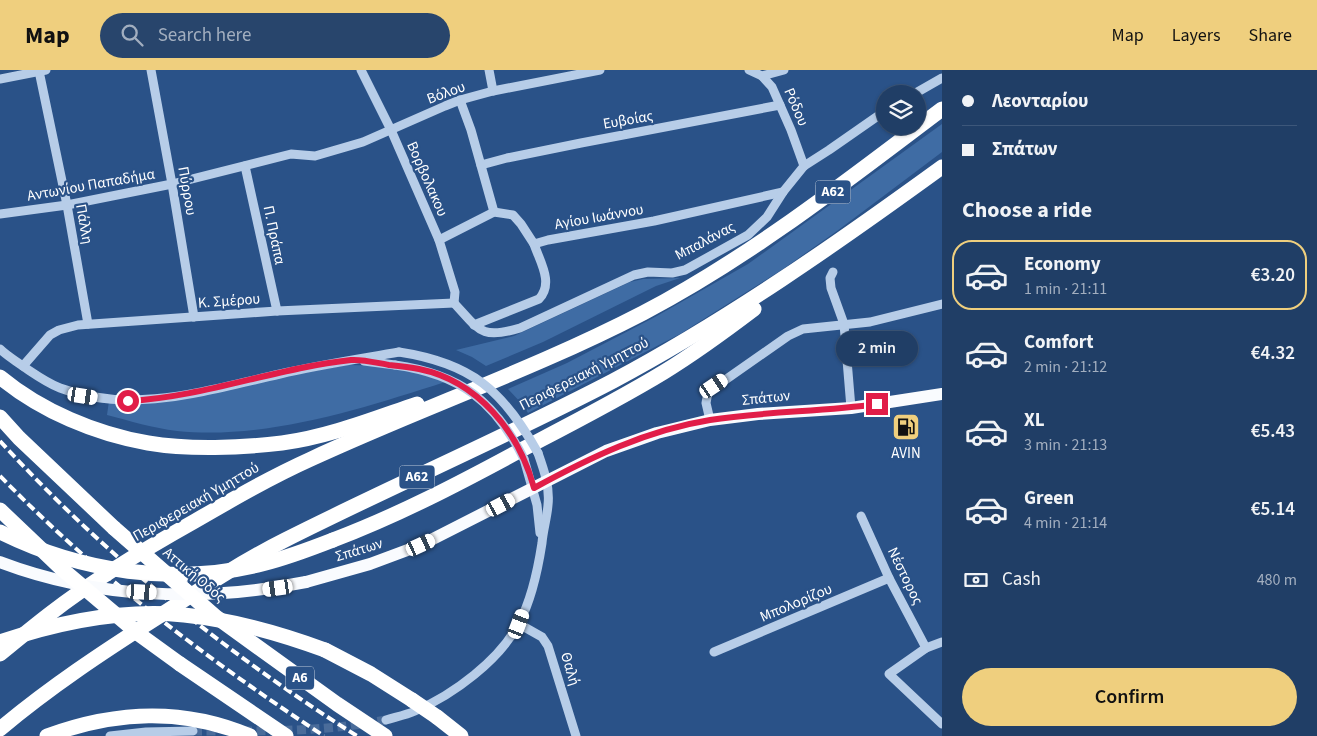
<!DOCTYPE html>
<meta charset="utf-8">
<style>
body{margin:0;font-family:"Source Sans 3",sans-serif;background:#28456c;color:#f1f3f6;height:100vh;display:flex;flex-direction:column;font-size:19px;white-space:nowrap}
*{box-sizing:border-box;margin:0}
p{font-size:16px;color:#a2aebf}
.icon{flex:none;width:28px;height:28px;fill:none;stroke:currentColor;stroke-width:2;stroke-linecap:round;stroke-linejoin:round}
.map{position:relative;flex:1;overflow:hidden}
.side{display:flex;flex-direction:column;background:#203e66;width:375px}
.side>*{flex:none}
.hud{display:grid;align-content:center;height:110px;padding:0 20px;background:#203e66}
.buttons{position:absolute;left:876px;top:15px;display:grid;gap:10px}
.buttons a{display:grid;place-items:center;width:50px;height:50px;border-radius:50%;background:#203e66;box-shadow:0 1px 4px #0004,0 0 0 1px #3d577a;font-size:25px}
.end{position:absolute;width:22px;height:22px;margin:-11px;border:6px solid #e11d48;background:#fff;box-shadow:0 0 0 2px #fff}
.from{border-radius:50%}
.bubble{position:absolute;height:35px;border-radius:18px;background:#203e66;box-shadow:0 1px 4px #0004,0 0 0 1px #3d577a;font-size:16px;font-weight:600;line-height:35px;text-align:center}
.car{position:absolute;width:15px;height:30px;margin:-15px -8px;border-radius:6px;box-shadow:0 0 4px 1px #0007;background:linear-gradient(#fff 24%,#345 0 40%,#fff 0 76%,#345 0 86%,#fff 0)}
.hud b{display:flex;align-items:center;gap:18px;height:48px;font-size:19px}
.hud b+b{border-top:1px solid #3d577a}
.hud i{width:12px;height:12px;background:#f1f3f6}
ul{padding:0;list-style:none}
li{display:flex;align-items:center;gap:15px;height:70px;margin:0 10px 8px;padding:0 10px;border:2px solid transparent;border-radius:20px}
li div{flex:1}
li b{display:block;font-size:19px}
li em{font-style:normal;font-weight:600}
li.selected{border-color:#efcf7e}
li>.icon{width:45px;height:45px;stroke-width:1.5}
h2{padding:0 20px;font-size:22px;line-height:60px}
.pay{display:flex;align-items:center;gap:12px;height:55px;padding:0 20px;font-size:19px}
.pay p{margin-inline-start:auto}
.cta{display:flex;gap:10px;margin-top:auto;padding:10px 20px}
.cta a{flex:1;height:58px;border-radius:30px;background:#efcf7e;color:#111;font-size:20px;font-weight:600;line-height:58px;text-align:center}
header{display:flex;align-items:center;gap:30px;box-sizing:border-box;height:70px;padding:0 25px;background:#efcf7e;color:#111}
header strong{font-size:24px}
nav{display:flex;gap:28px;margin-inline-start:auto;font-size:18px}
.search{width:350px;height:45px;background:#28456c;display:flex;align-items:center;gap:12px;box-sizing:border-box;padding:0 18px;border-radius:28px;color:#a2aebf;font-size:19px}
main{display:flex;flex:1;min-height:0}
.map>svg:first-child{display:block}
</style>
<header>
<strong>Map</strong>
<div class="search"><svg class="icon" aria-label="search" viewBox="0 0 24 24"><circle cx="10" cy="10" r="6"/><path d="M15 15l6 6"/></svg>Search here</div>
<nav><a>Map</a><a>Layers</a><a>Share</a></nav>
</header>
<main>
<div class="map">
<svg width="942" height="666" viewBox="0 0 942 666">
<rect width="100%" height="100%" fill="#2a5288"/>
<!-- green -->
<g fill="#3f6ca4">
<polygon points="942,54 942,82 837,161 783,199 680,264 528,343 523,335 508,319 567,293 655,247 748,194"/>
<polygon points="680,208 656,216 543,272 486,296 472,287 456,280 514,266 630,212 643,209"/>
<path d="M347,295c34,0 66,5 98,17 -84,27 -179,58 -268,49 -24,-3 -47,-10 -70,-16l2,-14 28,2z"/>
</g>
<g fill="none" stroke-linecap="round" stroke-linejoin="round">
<!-- minor-tunnel -->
<g stroke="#4a6c9a" stroke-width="9" stroke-dasharray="9 4.5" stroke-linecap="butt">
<polyline points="193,661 220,661"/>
<path d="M243,661c48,0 96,-2 143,-11"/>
</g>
<!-- minor -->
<g stroke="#b7cde8" stroke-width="9">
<polyline points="151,0 172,114 194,247"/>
<polyline points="361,0 391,60 439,170 455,222 454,233"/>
<polyline points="489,0 493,21"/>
<polyline points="749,0 762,6 772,17 791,60 804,96"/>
<polyline points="39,1 67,135 88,254"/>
<polyline points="762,6 784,0"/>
<polyline points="0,9 46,0"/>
<polyline points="914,24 942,8"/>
<polyline points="460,30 471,60 494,142"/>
<polyline points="481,95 507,88 581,73 780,35"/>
<polyline points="245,96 277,241"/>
<polyline points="0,144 67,135 172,114 291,84 315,86 363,72 445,36 460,30 493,21 600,0"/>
<polyline points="439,170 494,142 513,145 521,154 534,174 548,170 654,151 783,122"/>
<polyline points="833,202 830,208 831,218 844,254 851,338"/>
<path d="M454,233c25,27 27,37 66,25l114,-53 14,-3 24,1 13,-3 63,-35 19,-18 16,-25 21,-26 25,-16 56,-39"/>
<path d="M474,255l65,-26c15,-16 1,-37 -5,-55"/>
<path d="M0,279c7,7 16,12 24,18 12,8 23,16 36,21 72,27 148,2 220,-14 39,-9 79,-15 119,-22"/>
<polyline points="364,291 395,295"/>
<polyline points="23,296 50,265 59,260 78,255 277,241 454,233"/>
<polyline points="710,350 706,333 708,322 788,266 803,259 870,252 942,234"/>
<polyline points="524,389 537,435 540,463"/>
<polyline points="861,446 889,508 926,578"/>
<polyline points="519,554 542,567 548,576 576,666"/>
<polyline points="942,572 926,578 889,604 942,654"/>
<polyline points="714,582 889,508"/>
<path d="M386,650c10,-3 20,-5 29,-9 38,-16 85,-51 104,-88 13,-24 19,-54 23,-80 1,-13 5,-25 6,-38 2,-18 -4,-35 -10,-52"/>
<polyline points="110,666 146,662 193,661"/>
</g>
<!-- major -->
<polyline stroke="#f9fbfe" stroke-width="12" points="306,512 370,494 421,475 606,381 657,363 710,350 758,344 851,338 942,324"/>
<!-- highway -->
<g stroke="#fff" stroke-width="15">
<path d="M0,307c41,34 96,57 148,66 41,7 93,5 134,0 46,-6 91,-24 135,-39"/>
<polyline points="0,347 19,368 114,458"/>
<polyline points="0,440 63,500"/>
<path d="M333,470c66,-25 127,-57 188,-90 48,-25 97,-50 143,-78 31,-19 61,-41 90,-63"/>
<polyline points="219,549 337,634 385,666"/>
<polyline points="325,580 371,604 412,630"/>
<path d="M0,584c17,-14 34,-28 51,-41 45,-35 94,-64 144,-92 38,-22 76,-44 116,-62 110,-51 224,-90 332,-146 107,-56 202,-131 299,-204"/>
<polyline points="180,594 286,666"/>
<polyline points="437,647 461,666"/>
<path d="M0,659c50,-42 103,-77 158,-112 41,-27 83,-55 127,-77 109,-55 221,-103 328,-159 116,-62 223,-137 329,-214"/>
<path d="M47,666c68,-25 135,-29 203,0"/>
</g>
<!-- rail -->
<g stroke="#fff" stroke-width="4" stroke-dasharray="9 4" stroke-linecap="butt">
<path d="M0,371c105,115 226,212 357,295"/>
<path d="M0,406c100,102 205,182 324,260"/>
</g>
<!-- minor-bridge -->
<g stroke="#b7cde8" stroke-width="9">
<path d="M399,282c72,11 104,38 139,101"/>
<path d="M395,295c65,9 100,36 129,94"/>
</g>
<!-- major-bridge -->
<path stroke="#f9fbfe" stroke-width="12" d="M0,492c97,37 205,40 306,20"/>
<!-- highway-bridge -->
<g stroke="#fff" stroke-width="15">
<polyline points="114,458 217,548"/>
<path d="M0,462c80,40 175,54 262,32 24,-6 48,-15 71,-24"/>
<polyline points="63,500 140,565 180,594"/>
<path d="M0,572c59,-20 122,-33 184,-27 49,5 95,18 141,35"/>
<polyline points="412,630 437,647"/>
</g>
</g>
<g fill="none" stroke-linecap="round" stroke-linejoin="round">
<!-- route -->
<path stroke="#e11d48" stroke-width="6" d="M128,331c76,-4 148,-33 223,-41 12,-1 26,3 38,5 10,1 20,2 30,4 59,12 100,63 115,119 55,-30 113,-58 176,-68 56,-9 112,-8 167,-16"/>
</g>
<!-- icons -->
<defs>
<g id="fuel-square" transform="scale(1.4375)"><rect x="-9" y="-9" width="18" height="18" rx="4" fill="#efcf7e" stroke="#2a5288"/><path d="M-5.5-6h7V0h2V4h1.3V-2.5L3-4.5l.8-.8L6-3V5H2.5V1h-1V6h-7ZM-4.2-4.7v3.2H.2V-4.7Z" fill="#111"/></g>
</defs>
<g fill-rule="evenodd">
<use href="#fuel-square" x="906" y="357"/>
</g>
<g text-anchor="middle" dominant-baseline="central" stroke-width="4.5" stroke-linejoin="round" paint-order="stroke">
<!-- shield labels -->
<g fill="#2a5288" stroke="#bfcbdb" stroke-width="1">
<rect x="815.5" y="110.5" width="35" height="23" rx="4"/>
<rect x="399.5" y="395.5" width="35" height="23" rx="4"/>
<rect x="286" y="596.5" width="28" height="23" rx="4"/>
</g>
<g font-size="14" font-weight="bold" fill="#fff">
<text x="833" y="122">Α62</text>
<text x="417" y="407">Α62</text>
<text x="300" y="608">Α6</text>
</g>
<!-- street labels -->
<g font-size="15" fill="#fff" stroke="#2a5288">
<text transform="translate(446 23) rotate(-20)">Βόλου</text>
<text transform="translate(796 37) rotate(67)">Ρόδου</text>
<text transform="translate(628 50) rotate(-10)">Ευβοίας</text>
<text transform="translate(427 109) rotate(66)">Βορβολακου</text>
<text transform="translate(91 115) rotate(-10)">Αντωνίου Παπαδήμα</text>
<text transform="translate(187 121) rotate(80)">Πύρρου</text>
<text transform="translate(599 147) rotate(-10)">Αγίου Ιωάννου</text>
<text transform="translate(84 154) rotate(80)">Πάλλη</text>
<text transform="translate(274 165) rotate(78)">Π. Πράπα</text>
<text transform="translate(705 171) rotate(-28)">Μπαλάνας</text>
<text transform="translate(229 231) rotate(-4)">Κ. Σμέρου</text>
<text transform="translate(584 304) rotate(-27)">Περιφερειακή Υμηττού</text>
<text transform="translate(766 328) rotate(-6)">Σπάτων</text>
<text transform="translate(196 432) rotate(-30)">Περιφερειακή Υμηττού</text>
<text transform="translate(359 480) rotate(-17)">Σπάτων</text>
<text transform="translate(194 505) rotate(40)">Αττική Οδός</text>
<text transform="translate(905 506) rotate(64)">Νέστορος</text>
<text transform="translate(796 533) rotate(-23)">Μπολορίζου</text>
<text transform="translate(570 599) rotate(73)">Θαλή</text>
</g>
<!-- poi labels -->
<g font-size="15" fill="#fff" stroke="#2a5288">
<text x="906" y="383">AVIN</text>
</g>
</g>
</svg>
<div class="buttons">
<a><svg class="icon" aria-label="layers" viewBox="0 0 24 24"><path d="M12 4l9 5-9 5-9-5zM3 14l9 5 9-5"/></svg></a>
</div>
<i class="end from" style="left:128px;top:331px"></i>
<i class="end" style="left:877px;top:334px"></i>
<div class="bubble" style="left:836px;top:261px;width:82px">2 min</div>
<i class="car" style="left:714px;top:316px;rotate:56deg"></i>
<i class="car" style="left:83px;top:326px;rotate:99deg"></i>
<i class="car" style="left:501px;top:435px;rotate:62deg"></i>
<i class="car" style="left:421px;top:475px;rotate:65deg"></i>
<i class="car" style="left:278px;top:518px;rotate:262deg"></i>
<i class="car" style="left:142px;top:522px;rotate:93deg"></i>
<i class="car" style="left:519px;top:554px;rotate:21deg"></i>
</div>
<section class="side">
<div class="hud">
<b><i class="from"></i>Λεονταρίου</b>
<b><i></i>Σπάτων</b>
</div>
<h2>Choose a ride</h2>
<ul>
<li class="selected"><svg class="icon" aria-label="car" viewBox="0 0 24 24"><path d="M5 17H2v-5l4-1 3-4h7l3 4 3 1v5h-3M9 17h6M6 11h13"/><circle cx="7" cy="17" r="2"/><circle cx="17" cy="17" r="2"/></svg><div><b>Economy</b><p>1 min · 21:11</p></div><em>€3.20</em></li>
<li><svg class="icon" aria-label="car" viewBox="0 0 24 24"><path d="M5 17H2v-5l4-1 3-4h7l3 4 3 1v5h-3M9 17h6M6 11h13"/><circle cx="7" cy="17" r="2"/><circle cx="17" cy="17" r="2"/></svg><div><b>Comfort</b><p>2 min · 21:12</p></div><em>€4.32</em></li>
<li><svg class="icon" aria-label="car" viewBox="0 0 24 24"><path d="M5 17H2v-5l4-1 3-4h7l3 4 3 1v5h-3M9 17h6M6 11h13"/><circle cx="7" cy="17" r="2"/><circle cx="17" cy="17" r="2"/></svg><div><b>XL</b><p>3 min · 21:13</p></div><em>€5.43</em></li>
<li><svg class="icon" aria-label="car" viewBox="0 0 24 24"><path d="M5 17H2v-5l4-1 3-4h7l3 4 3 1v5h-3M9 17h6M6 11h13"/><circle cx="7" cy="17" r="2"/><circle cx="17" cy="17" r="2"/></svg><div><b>Green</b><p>4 min · 21:14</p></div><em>€5.14</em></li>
</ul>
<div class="pay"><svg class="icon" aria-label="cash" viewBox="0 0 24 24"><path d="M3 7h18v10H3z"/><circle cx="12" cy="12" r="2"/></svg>Cash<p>480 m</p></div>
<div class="cta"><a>Confirm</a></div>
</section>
</main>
